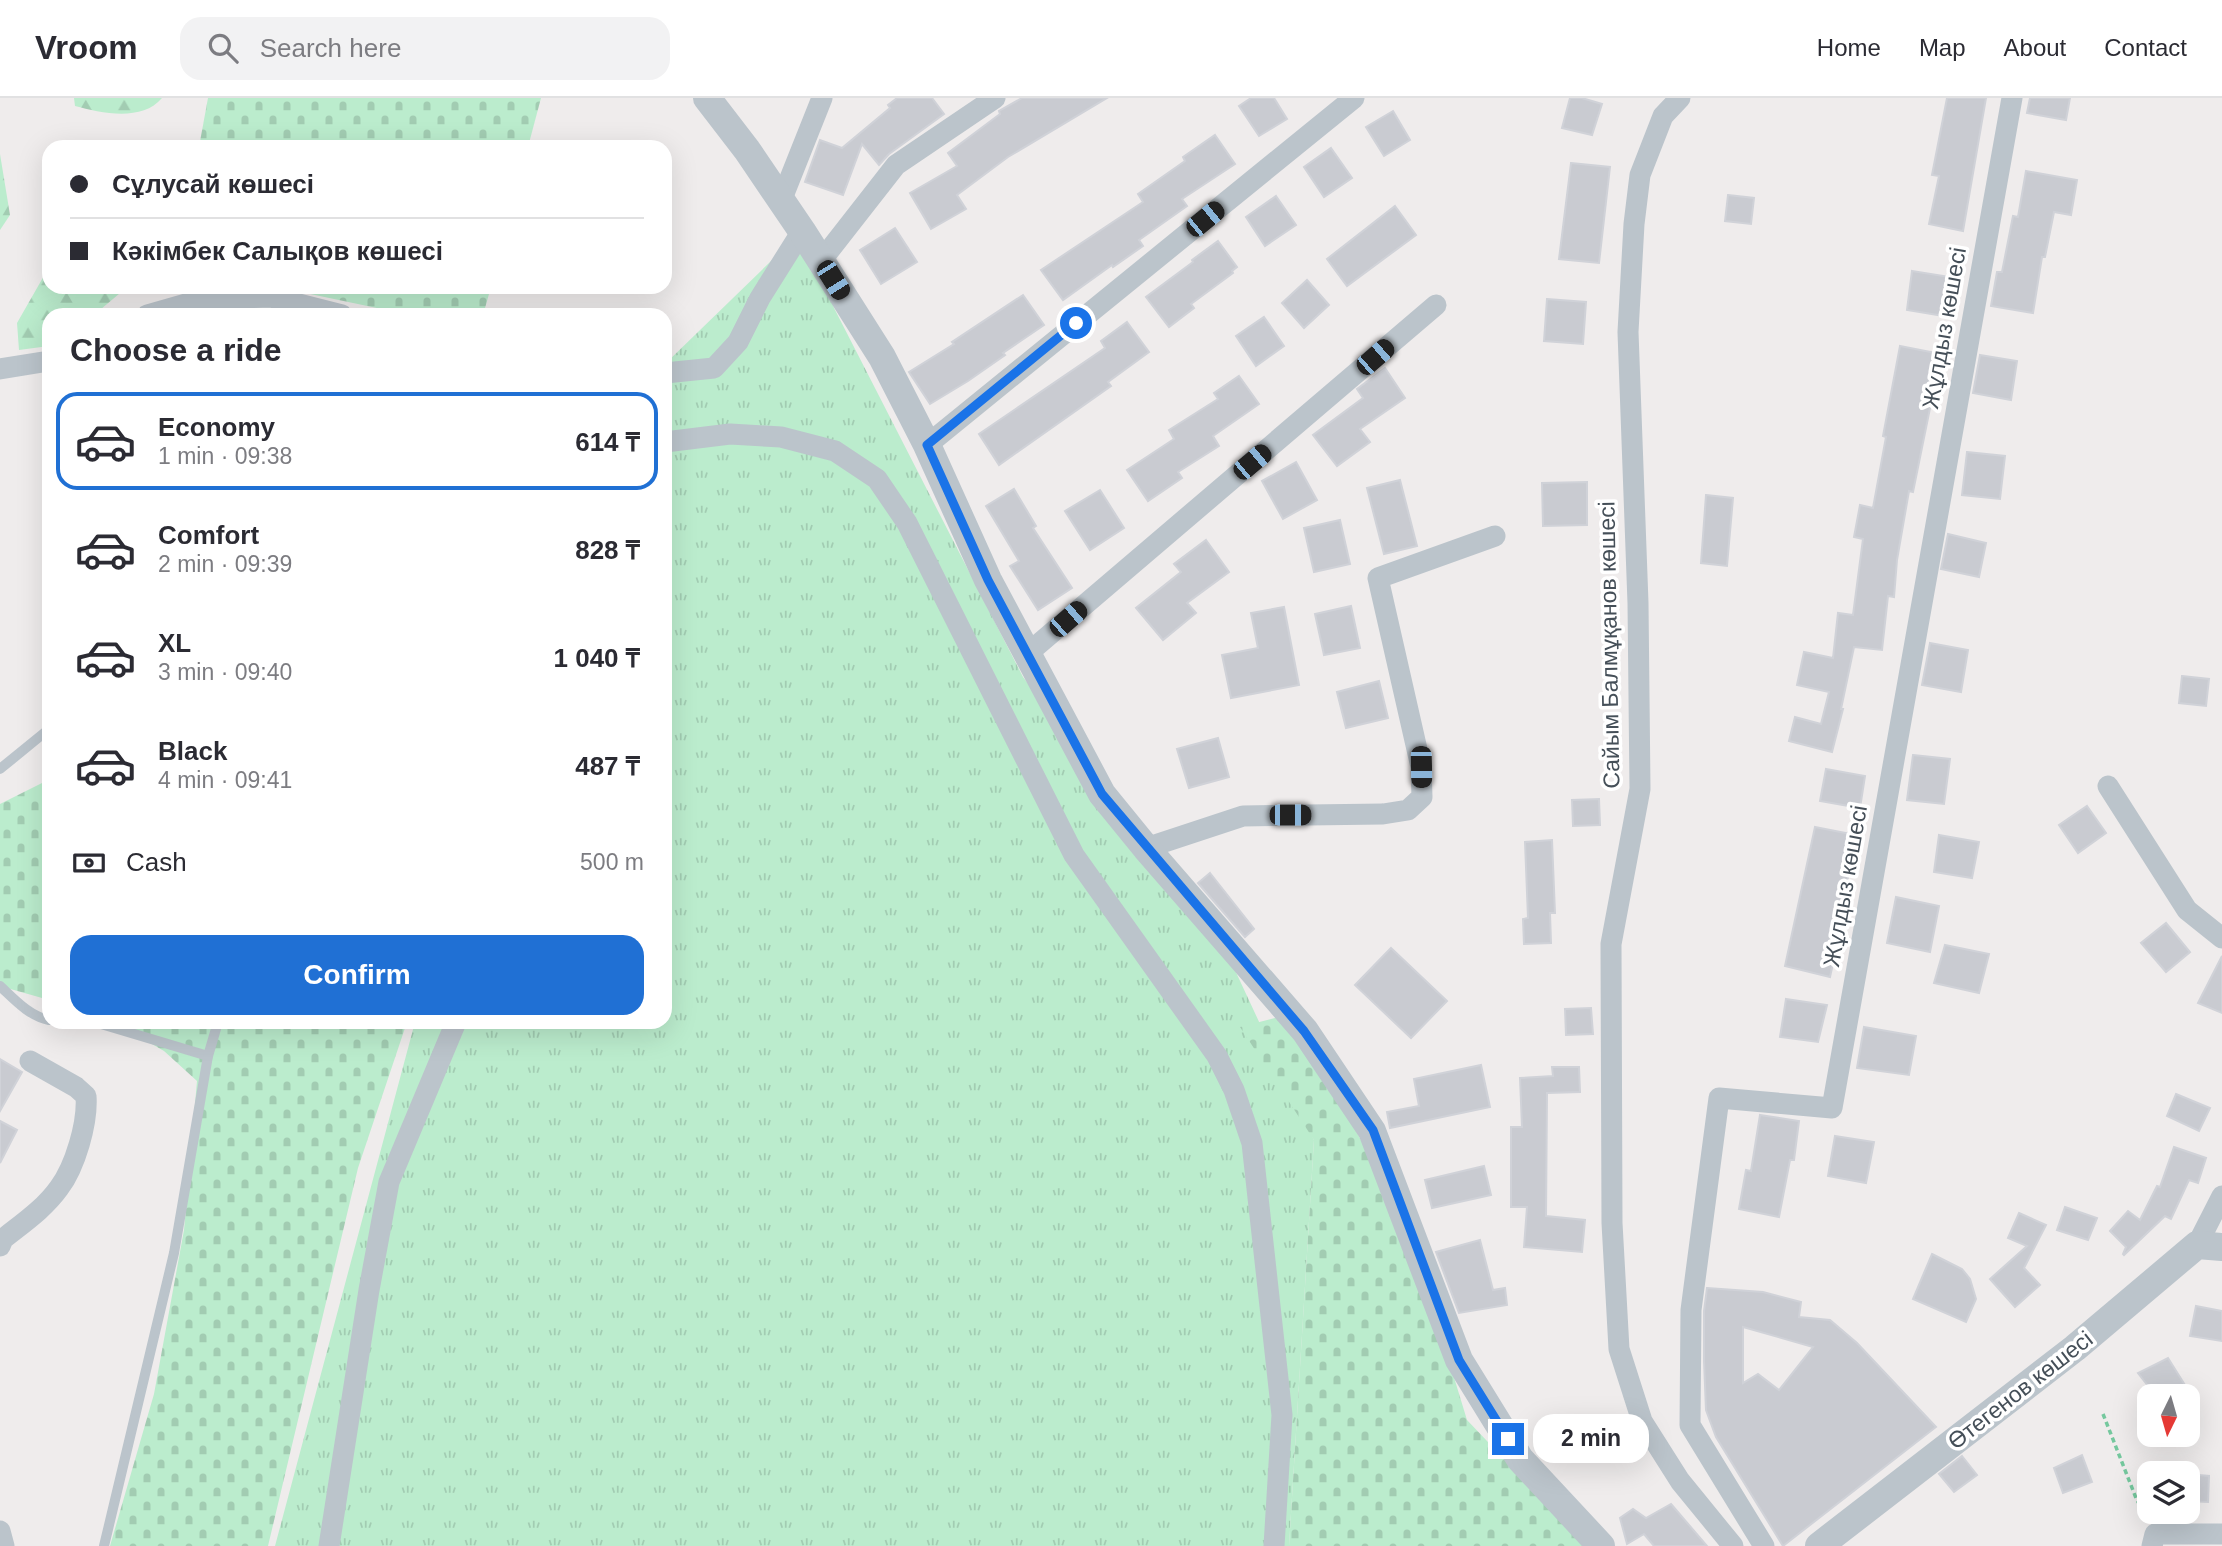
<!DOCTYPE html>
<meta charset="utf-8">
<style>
body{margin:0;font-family:Arial,sans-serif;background:#f2f2f3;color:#2b2b33;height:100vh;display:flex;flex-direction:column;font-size:26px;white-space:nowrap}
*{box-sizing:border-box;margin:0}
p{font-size:23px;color:#7c7c81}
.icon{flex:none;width:38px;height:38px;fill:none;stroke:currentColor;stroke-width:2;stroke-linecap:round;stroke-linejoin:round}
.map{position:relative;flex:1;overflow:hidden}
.details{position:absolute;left:42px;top:210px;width:630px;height:721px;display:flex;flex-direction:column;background:#fff;border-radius:21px;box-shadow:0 7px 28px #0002}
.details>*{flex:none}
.hud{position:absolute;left:42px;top:42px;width:630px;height:154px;border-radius:21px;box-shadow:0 7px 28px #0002;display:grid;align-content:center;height:154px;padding:0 28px;background:#fff}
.needle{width:46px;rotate:185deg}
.controls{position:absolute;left:2137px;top:1286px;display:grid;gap:14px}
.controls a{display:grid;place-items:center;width:63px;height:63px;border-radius:14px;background:#fff;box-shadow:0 7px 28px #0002;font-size:35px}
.end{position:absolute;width:32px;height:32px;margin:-16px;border:9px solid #1a73e8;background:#fff;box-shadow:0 0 0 4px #fff}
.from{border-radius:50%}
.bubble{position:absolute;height:49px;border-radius:21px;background:#fff;box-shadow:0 7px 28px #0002;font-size:23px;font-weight:800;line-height:49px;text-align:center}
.car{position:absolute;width:21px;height:42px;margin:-21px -10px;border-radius:9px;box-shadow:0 0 5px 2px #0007;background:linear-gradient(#222 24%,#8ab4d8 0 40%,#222 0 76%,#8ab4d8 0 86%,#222 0)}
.hud b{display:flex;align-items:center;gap:24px;height:66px;font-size:26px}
.hud b+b{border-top:2px solid #e1e1e2}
.hud i{width:18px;height:18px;background:#2b2b33}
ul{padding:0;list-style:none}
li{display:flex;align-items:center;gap:21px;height:98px;margin:0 14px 10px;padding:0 14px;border:4px solid transparent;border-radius:21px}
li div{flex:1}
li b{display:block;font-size:26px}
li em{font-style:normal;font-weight:800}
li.active{border-color:#2070d4}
li>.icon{width:63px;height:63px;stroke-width:1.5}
h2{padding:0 28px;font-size:32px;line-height:84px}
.pay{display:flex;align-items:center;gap:18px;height:77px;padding:0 28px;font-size:26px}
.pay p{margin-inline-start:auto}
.button{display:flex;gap:14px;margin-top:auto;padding:14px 28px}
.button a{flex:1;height:80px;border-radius:21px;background:#2070d4;color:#fff;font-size:28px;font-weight:800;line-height:80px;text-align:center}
header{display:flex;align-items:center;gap:42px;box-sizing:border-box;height:98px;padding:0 35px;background:#fff;border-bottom:2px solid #e1e1e2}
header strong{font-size:33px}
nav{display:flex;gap:38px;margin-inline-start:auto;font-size:24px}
.search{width:490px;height:63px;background:#f2f2f3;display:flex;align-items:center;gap:18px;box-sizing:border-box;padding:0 24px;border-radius:21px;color:#7c7c81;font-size:26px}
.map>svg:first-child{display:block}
</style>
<header>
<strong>Vroom</strong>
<div class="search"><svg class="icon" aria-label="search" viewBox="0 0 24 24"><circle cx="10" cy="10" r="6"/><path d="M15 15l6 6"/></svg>Search here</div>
<nav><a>Home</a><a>Map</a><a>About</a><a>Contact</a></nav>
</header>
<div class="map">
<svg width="2222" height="1448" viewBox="0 0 2222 1448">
<defs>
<pattern id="grass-tufts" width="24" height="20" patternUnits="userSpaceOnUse" patternTransform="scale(1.75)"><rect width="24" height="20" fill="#bbeccd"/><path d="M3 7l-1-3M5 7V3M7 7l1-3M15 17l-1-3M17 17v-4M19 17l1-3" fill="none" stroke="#a2ccb2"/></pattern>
<pattern id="forest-firs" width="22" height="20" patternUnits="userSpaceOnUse" patternTransform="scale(1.75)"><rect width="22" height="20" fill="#bbeccd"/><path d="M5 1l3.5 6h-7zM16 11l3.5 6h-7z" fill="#a2ccb2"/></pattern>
<pattern id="cemetery-stones" width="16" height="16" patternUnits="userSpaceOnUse" patternTransform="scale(1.75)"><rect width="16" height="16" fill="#bbeccd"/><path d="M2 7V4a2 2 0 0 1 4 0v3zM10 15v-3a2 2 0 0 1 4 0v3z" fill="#a2ccb2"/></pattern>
</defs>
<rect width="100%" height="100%" fill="#efecec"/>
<!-- grass -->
<polygon fill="url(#grass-tufts)" points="802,133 821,163 834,210 1023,579 1214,827 1314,1042 1289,1448 275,1448 415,924 665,924 665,266"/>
<!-- forest -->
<g fill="url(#forest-firs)">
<path d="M74,0h88c-20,24 -61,15 -87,8z"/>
<polygon points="0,56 10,117 0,132"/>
<polygon points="49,169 49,189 126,190 94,217 49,217 49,248 19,252 17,225"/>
</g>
<!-- cemetery -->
<g fill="url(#cemetery-stones)">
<polygon points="208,0 541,0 528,49 199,49"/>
<polygon points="277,189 491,189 483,217 410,217"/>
<polygon points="49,679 49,902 0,888 0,706 44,684"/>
<polygon points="1290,916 1406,1122 1467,1322 1587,1448 1289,1448 1314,1042 1240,929"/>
<polygon points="114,924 407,924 358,1070 268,1448 110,1448 154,1296 184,1132 197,983 164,953"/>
</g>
<!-- building -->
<g fill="#c9cbd1" stroke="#d0d2d8" stroke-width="2" fill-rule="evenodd">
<polygon points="897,0 932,0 944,16 889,56 879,67 862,46 843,97 805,84 820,42 842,50 890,10 888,7"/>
<polygon points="1022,0 1107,0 1008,59 957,97 966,111 931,131 910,95 957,68 948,55 1000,16 999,13"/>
<polygon points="1251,0 1274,0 1287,21 1259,38 1239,8"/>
<polygon points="1570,0 1582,0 1602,6 1592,37 1562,30"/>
<polygon points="1947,0 1986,0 1963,133 1929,126 1939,78 1932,77"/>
<polygon points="2030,0 2070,0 2066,22 2027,15"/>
<polygon points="1393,13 1410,42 1384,58 1366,29"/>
<polygon points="1215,37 1235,66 1182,101 1187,108 1139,142 1143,148 1113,169 1112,167 1063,202 1041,172 1143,104 1138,96 1185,63 1183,59"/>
<polygon points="1331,50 1352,80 1324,99 1304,69"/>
<polygon points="1571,65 1610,69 1599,165 1559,161"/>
<polygon points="2026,73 2077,82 2071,117 2054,114 2045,159 2042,159 2033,215 1991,208 1997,174 2002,174 2013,118 2018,119"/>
<polygon points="1728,97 1754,100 1751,126 1725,123"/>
<polygon points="1276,98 1296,127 1265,148 1246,119"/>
<polygon points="1395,108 1416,137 1347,188 1327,161"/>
<polygon points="895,130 917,164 881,186 860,152"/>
<polygon points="1218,143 1237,169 1232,173 1233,175 1191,206 1194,210 1169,229 1146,199 1193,164 1192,162"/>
<polygon points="1912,173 1950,179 1944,218 1907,212"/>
<polygon points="1307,182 1329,207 1304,230 1282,205"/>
<polygon points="1023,197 1044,227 1003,255 1005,257 968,283 930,306 909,274 954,246 952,244"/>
<polygon points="1547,201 1586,204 1583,246 1544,243"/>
<polygon points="1264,219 1284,248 1256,268 1236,238"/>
<polygon points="1127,224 1149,254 1108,284 1111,288 999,367 979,336 1105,250 1101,243"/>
<polygon points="1900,248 1941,256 1913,394 1909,393 1897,462 1894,499 1888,498 1882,552 1854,549 1841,611 1843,611 1832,654 1789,643 1795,619 1821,626 1829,594 1797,587 1804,554 1833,560 1838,515 1853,517 1863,441 1854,439 1860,407 1873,410 1886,339 1883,338"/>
<polygon points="1980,257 2017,263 2011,302 1973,295"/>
<polygon points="1385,270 1405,300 1360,331 1370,344 1337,368 1313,337 1363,300 1357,291"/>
<polygon points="1239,278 1259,306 1213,338 1219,348 1178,374 1182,380 1148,403 1127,372 1174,341 1169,332 1218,301 1214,295"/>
<polygon points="1967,354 2005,358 2000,401 1962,397"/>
<polygon points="1296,364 1317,402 1283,421 1262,383"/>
<polygon points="1400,382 1417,448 1384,456 1367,390"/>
<polygon points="1587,384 1587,427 1543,428 1542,385"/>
<polygon points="1014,391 1036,428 1033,430 1072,490 1038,512 1010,468 1019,463 986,408"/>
<polygon points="1100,392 1124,430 1090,452 1065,413"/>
<polygon points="1706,397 1733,400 1727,468 1701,465"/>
<polygon points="1340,422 1350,466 1314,474 1304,430"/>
<polygon points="1948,436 1986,445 1979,479 1941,471"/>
<polygon points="1206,442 1229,474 1187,505 1196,515 1163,542 1136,510 1181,474 1174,466"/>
<polygon points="1351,508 1360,550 1324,557 1315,516"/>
<polygon points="1284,509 1299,587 1231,600 1222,557 1258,550 1251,515"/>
<polygon points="1930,545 1968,552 1961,594 1922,587"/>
<polygon points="2182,578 2209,581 2206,608 2179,605"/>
<polygon points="1379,583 1388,620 1346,630 1337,594"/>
<polygon points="1218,640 1229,679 1189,690 1177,651"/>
<polygon points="1913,657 1950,661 1944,706 1907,702"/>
<polygon points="1826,671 1865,678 1860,710 1820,703"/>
<polygon points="1599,701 1600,727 1573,728 1572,702"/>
<polygon points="2087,708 2106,735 2078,755 2059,727"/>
<polygon points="1815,729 1856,737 1836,842 1838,843 1830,879 1785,868"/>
<polygon points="1939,737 1979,744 1972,780 1934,774"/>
<polygon points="1552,742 1555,815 1550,815 1551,845 1524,846 1523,821 1528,820 1525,744"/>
<polygon points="1210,775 1254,831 1245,839 1198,785"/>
<polygon points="1896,799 1939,808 1930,854 1887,845"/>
<polygon points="2166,825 2190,854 2166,874 2141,845"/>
<polygon points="1945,847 1989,856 1979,895 1934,885"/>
<polygon points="1391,850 1447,903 1411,940 1355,887"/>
<polygon points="2222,858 2222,915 2198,905"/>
<polygon points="1786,901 1827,907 1818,944 1780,939"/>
<polygon points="1591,910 1593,936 1566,937 1565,911"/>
<polygon points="1864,929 1916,938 1909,977 1857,970"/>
<polygon points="0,961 22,974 0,1013"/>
<polygon points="1481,967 1490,1009 1390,1030 1387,1014 1419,1008 1414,981"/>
<polygon points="1552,969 1579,969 1580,994 1547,995 1546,1118 1585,1122 1582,1154 1524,1149 1527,1109 1511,1109 1511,1029 1522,1029 1520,980 1553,978"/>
<polygon points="2176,996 2210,1010 2199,1033 2167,1018"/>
<polygon points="1760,1017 1799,1023 1794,1062 1790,1062 1779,1119 1739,1111 1746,1072 1751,1073"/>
<polygon points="0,1023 17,1032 0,1065"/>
<polygon points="1835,1038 1874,1044 1866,1085 1828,1078"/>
<polygon points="2174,1049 2206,1060 2198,1085 2189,1082 2171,1121 2165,1118 2124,1157 2123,1156 2126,1149 2110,1133 2128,1113 2140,1122 2157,1088 2160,1089"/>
<polygon points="1484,1068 1491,1097 1432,1110 1425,1082"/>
<polygon points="2065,1109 2097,1120 2088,1142 2057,1132"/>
<polygon points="2019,1115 2046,1127 2024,1170 2040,1187 2015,1209 1990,1181 2027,1148 2008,1140"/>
<polygon points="1480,1142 1493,1192 1505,1190 1507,1207 1459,1215 1436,1154"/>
<polygon points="1932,1156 1962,1171 1970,1181 1976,1201 1966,1224 1913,1201"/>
<path d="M1707,1190l56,4 38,10 -2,15 31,3 27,23 79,84 -153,119 -67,-109 -10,-27 -2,-49v-50zM1743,1229l70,20 -34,43 -21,-16 -15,9z"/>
<polygon points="2196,1208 2222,1213 2222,1243 2190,1238"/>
<polygon points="2168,1260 2185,1287 2163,1298 2156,1298 2138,1275"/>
<polygon points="2082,1357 2092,1384 2063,1395 2054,1370"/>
<polygon points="1962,1358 1977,1377 1954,1394 1939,1376"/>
<polygon points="2188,1376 2209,1378 2208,1404 2188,1403"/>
<polygon points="1671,1406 1707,1448 1654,1448 1644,1436 1627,1446 1620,1420 1633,1411 1646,1420"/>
</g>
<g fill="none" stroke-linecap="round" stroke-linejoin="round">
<!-- path -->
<polyline stroke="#75c89e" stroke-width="3.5" stroke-dasharray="5 3.5" stroke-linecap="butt" points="2103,1316 2136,1400 2147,1421"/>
<!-- service -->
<g stroke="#bbc4cb" stroke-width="10">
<polyline points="0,671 49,631"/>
<path d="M0,888c14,13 29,30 49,34"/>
<polyline points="64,924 101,926 208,958"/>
<polyline points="104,1448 174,1155 208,958 218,924"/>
</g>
<!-- minor -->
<g stroke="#bbc4cb" stroke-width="21">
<polyline points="1680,0 1663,18 1640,77 1634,126 1628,234 1638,505 1640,691 1611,846 1612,1125 1619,1251 1642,1323 1680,1383 1733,1448"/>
<polyline points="781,103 822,0"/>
<polyline points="821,163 896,67 995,0"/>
<polyline points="147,217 203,201 271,199 342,217"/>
<polyline points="0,271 49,263"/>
<polyline points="665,275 714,270 738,244 760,200 802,133"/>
<polyline points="665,344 730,336 781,339 835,353 877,381 907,425 1074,757 1217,958 1234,992 1252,1045 1282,1317 1274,1448"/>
<polyline points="927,347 1354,0"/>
<polyline points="1027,556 1436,207"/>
<polyline points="2108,688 2187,812 2222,840"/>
<polyline points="1146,750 1243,718 1383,716 1408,712 1422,699 1421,669 1378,480 1495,438"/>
<polyline points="2197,1147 2222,1098"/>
<path d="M0,1148l3,-7c20,-16 41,-30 56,-51 16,-21 29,-65 27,-92l-10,-9 -46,-26"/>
<polyline points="0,1433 4,1448"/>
<polyline points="329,1448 369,1192 389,1084 456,924"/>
<polyline points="1764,1448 1690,1327 1691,1212 1719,1000 1832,1010 2012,0"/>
<polyline points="2152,1448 2155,1436 2222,1436"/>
</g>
<!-- tertiary -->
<g stroke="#bbc4cb" stroke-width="28">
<polyline points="707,0 747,52 802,133 882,259 927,347 988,482 1102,696 1146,750 1305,933 1372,1033 1459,1262 1520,1361 1601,1448"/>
<polyline points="1819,1448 2075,1250 2197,1147 2222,1149"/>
</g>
</g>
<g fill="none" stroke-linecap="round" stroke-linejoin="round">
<!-- route -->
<polyline stroke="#1a73e8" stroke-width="9" points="1076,225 927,347 988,482 1102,696 1304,933 1373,1032 1459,1262 1508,1341"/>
</g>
<g text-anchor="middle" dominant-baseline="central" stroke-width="7" stroke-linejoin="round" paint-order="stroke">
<!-- street labels -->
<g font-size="23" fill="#454f58" stroke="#fff">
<text transform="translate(1944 230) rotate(-80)">Жұлдыз көшесі</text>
<text transform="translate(1609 547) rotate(-91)">Сайым Балмұқанов көшесі</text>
<text transform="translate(1845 788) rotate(-80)">Жұлдыз көшесі</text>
<text transform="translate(2020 1292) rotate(-38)">Өтегенов көшесі</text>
</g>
</g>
</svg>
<div class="controls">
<a><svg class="needle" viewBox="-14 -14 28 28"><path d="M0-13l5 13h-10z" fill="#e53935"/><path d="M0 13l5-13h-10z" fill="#7c7c81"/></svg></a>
<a><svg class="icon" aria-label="layers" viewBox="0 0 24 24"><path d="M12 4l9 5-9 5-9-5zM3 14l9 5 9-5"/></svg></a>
</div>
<i class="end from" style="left:1076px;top:225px"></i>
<i class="end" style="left:1508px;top:1341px"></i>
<div class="bubble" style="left:1533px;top:1316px;width:116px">2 min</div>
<i class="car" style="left:1205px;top:121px;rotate:51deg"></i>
<i class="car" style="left:833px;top:182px;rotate:148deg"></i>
<i class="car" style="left:1375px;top:259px;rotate:49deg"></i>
<i class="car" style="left:1252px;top:364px;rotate:50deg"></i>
<i class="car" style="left:1068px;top:521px;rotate:49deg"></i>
<i class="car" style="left:1421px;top:669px;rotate:179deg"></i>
<i class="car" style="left:1290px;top:717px;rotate:90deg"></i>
<div class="hud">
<b><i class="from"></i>Сұлусай көшесі</b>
<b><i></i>Кәкімбек Салықов көшесі</b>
</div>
<section class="details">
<h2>Choose a ride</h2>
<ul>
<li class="active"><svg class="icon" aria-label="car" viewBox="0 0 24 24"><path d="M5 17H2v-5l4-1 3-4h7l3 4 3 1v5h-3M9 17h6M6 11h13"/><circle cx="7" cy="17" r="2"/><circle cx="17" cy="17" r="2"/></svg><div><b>Economy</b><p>1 min · 09:38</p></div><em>614 ₸</em></li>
<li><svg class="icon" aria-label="car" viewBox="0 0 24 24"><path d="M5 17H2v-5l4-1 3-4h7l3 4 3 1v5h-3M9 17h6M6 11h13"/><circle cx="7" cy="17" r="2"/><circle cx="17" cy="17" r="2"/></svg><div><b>Comfort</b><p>2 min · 09:39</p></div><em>828 ₸</em></li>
<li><svg class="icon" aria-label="car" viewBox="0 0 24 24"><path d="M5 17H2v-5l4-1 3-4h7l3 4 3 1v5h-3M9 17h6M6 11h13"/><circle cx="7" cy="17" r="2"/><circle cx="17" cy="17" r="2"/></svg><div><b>XL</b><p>3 min · 09:40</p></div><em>1 040 ₸</em></li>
<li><svg class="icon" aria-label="car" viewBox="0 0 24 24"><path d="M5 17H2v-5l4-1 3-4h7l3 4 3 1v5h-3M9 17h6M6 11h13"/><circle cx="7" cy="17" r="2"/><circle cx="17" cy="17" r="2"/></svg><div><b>Black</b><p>4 min · 09:41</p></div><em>487 ₸</em></li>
</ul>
<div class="pay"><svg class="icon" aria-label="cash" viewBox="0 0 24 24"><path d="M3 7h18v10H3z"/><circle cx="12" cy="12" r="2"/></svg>Cash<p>500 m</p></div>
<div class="button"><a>Confirm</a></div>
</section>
</div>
